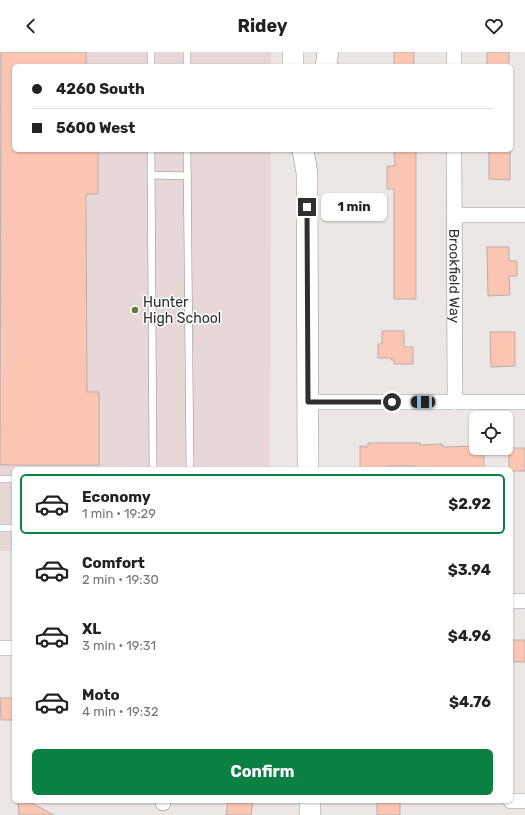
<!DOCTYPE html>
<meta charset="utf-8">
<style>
body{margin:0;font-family:Rubik,sans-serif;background:#f6f6f6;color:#222;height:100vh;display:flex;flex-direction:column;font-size:15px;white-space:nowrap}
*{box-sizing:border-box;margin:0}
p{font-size:13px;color:#767676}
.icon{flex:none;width:22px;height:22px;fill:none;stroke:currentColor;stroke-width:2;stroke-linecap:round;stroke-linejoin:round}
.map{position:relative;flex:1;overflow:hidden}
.sheet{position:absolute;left:12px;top:415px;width:501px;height:336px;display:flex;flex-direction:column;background:#fff;border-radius:6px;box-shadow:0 1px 3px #0004}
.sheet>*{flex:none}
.hud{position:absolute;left:12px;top:12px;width:501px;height:88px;border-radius:6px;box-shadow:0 1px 3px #0004;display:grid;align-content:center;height:88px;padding:0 20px;background:#fff}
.fabs{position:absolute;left:469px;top:359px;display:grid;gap:8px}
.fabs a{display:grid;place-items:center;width:44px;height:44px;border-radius:6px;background:#fff;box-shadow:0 1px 3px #0004;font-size:20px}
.end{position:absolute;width:18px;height:18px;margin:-9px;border:5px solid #312e2e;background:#fff;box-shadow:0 0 0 2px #fff}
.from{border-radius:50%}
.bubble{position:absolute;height:28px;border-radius:6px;background:#fff;box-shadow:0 1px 3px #0004;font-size:13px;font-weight:700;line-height:28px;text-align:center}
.car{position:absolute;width:12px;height:24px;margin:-12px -6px;border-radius:5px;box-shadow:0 0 3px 1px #0007;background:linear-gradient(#222 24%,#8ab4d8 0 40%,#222 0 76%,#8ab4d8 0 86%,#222 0)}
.hud b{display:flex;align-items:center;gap:14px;height:38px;font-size:15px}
.hud b+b{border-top:1px solid #e0e0e0}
.hud i{width:10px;height:10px;background:#222}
ul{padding:7px 0 0;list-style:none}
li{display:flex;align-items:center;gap:12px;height:60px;margin:0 8px 6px;padding:0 12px;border:2px solid transparent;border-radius:6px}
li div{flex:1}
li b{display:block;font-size:15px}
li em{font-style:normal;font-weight:700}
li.on{border-color:#0b8043}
li>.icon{width:36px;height:36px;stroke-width:1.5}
.cta{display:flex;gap:8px;margin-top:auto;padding:8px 20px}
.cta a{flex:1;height:46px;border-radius:6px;background:#0b8043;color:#fff;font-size:16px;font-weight:700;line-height:46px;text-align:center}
header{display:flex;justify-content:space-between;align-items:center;height:52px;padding:0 20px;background:#fff;font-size:18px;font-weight:700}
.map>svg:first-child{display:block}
</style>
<header><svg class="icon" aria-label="back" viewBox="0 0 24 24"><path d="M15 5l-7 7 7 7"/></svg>Ridey<svg class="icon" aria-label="heart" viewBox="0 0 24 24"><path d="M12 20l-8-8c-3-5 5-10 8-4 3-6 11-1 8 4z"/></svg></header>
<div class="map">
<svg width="525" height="763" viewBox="0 0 525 763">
<rect width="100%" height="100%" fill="#ece6e5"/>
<!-- built -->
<polygon fill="#e7d7d7" points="0,0 271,0 271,14 14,14 14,98 271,98 270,417 14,417 14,499 0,499"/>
<!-- building -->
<g fill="#fcc5b1" stroke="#b5afad">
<polygon points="1,0 86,0 86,14 14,14 14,98 98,98 98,142 86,142 87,340 99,340 99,413 0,413"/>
<rect x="394" y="0" width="20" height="14"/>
<rect x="487" y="0" width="22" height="14"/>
<polygon points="416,98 416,247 394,247 394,137 387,137 387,114 395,114 394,99"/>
<polygon points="489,98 510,98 510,128 489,127"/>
<polygon points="487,195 509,195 509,209 517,209 517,224 509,224 510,243 488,244"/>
<polygon points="382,279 404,279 404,295 413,295 413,312 394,312 394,308 391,308 391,306 378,306 378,292 382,292"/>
<polygon points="490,280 515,280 515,314 491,315"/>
<polygon points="368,391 420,391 420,393 442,392 443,395 476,394 476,396 484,396 484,417 416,417 416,414 387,414 387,417 360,417 360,394 368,395"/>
<polygon points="509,396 525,396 525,419 511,419 511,417 509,417"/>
<rect x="511" y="588" width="14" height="22"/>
<polygon points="0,646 14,646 14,668 1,668"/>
<polygon points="18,749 28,749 54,763 19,763"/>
<polygon points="228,749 253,749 251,763 226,763"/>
<rect x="377" y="749" width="23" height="14"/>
</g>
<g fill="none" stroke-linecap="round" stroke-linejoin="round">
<!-- lane casing -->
<g stroke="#938d8c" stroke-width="8">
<g id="lane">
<polyline points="151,0 151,14"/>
<polyline points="187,0 187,14"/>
<polyline points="151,98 153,417"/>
<polyline points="187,98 190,417"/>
<polyline points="151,123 188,124"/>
<polyline points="0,427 14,427"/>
<polyline points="0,476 14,476"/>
</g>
</g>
<!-- street casing -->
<g stroke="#938d8c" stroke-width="16">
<g id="street">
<polyline points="454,0 454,14"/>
<path id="s1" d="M454,98l1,252"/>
<polyline points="454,163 525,163"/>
<polyline points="308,350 525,350"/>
<polyline points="511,549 525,549"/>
<polyline points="0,596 14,596"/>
<polyline points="511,749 525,749"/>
<polyline points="163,751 163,749"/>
</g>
</g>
<!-- secondary casing -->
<g stroke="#938d8c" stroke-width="22">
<g id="secondary">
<polyline points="293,0 293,14"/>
<polyline points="326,14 328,0"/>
<polyline points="303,98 307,121 308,417"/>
<polyline points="310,749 310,763"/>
</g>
</g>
<!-- lane -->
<use href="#lane" stroke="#fff" stroke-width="7"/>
<!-- street -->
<use href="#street" stroke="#fff" stroke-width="15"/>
<!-- secondary -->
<use href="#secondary" stroke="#fff" stroke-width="21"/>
</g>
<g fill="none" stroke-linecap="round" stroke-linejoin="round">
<!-- route -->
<polyline stroke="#312e2e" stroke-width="5" points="307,155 308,350 392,350"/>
</g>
<!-- markers -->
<circle fill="#657d2f" stroke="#fff" stroke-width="1.5" cx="135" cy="258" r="4"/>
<g text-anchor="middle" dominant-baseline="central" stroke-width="3" stroke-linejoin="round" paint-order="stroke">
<!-- street labels -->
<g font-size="14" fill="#312e2e" stroke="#fff">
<text stroke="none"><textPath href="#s1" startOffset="126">Brookfield Way</textPath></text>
</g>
<!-- poi labels -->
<g font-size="14" fill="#312e2e" stroke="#fff" text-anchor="start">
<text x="143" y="250">Hunter<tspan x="143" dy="16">High School</tspan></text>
</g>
</g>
</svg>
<div class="fabs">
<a><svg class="icon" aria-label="locate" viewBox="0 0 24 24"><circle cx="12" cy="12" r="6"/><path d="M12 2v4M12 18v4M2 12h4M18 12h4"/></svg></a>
</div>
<i class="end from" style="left:392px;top:350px"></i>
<i class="end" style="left:307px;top:155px"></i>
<div class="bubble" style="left:321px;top:141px;width:66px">1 min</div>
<i class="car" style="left:423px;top:350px;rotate:270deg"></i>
<div class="hud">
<b><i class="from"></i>4260 South</b>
<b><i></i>5600 West</b>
</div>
<section class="sheet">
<ul>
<li class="on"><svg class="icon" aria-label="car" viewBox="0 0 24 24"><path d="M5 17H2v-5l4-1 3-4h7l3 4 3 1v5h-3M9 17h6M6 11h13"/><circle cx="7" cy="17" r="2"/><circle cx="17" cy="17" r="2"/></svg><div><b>Economy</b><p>1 min · 19:29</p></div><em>$2.92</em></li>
<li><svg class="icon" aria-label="car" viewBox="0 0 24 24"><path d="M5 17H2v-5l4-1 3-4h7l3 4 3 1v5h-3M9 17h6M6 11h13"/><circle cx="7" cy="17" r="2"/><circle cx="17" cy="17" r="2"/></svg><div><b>Comfort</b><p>2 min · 19:30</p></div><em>$3.94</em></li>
<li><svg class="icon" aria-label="car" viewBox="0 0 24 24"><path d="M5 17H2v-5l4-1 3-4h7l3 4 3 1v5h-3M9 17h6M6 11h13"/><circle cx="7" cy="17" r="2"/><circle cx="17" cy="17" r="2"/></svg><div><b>XL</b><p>3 min · 19:31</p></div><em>$4.96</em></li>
<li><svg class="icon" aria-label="car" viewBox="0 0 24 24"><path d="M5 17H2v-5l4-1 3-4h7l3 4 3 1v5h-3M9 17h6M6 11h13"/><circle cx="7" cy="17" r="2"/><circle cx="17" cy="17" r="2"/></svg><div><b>Moto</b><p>4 min · 19:32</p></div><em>$4.76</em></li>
</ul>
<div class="cta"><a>Confirm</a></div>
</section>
</div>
